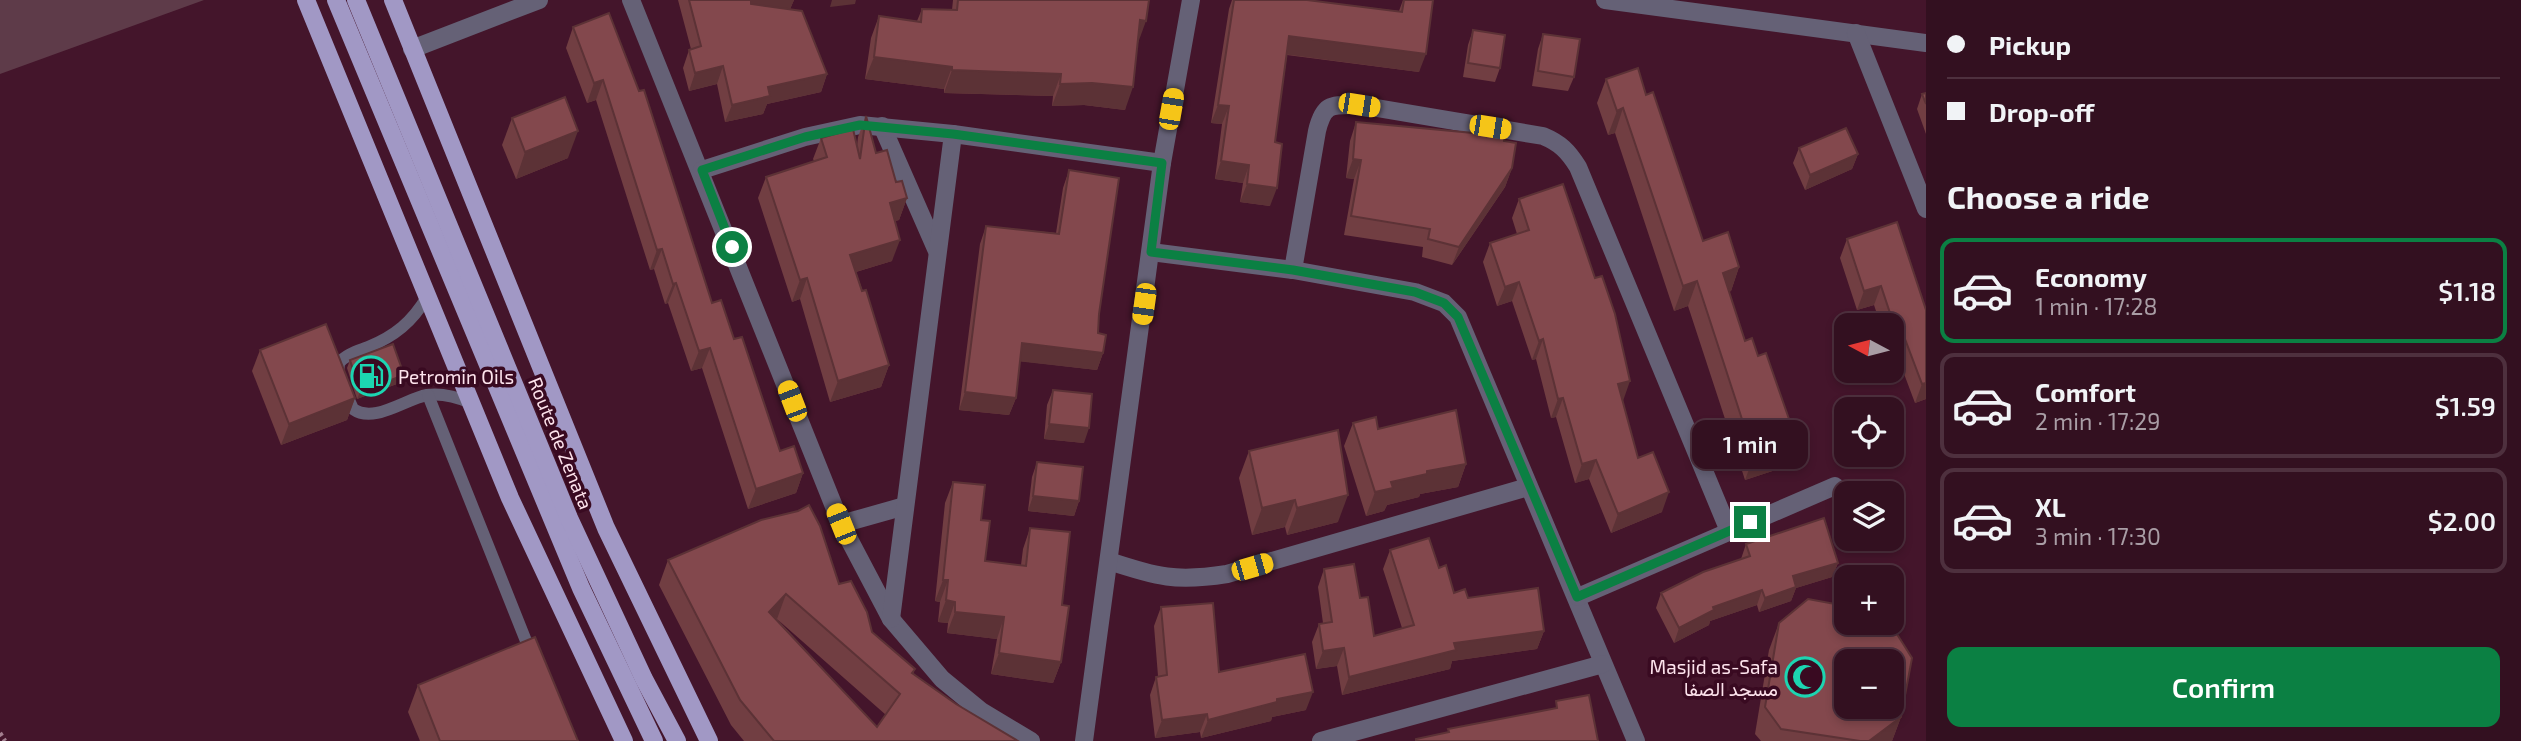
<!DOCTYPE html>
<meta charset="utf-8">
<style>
body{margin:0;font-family:"Exo 2",Vazirmatn,sans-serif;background:#3e1e2d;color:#f1f3f6;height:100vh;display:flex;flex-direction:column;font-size:26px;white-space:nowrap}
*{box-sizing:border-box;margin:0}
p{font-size:23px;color:#a99da5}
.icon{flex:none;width:38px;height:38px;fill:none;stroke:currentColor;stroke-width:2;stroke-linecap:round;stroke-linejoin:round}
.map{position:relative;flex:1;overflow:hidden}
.drawer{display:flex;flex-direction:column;background:#331020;width:595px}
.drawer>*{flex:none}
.guide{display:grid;align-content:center;height:154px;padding:0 21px;background:#331020}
.needle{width:46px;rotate:277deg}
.controls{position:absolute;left:1834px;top:313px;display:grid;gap:14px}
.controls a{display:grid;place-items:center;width:70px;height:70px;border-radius:14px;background:#331020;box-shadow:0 4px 10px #0003,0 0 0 2px #4e303e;font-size:35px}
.end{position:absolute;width:32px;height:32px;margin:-16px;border:9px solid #0b8043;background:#fff;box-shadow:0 0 0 4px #fff}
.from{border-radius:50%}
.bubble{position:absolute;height:49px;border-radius:14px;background:#331020;box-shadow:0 4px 10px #0003,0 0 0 2px #4e303e;font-size:23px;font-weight:600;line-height:49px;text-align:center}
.car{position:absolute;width:21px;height:42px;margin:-21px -10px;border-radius:9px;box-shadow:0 0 5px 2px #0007;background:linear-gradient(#f5c518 24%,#345 0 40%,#f5c518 0 76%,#345 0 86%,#f5c518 0)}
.guide b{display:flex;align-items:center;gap:24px;height:66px;font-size:26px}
.guide b+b{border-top:2px solid #4e303e}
.guide i{width:18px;height:18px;background:#f1f3f6}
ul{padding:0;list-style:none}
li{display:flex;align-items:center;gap:21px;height:105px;margin:0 14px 10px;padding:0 7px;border:4px solid #4e303e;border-radius:14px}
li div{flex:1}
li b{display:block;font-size:26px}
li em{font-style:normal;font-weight:600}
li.selected{border-color:#0b8043}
li>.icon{width:63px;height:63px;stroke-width:1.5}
h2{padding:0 21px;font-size:32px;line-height:84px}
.primary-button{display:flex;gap:14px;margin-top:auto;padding:14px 21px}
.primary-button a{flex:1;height:80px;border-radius:14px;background:#0b8043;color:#fff;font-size:28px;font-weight:600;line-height:80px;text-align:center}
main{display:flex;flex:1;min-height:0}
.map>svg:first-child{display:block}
</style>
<main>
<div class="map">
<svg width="1926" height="741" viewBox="0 0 1926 741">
<rect width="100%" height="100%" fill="#44152b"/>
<!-- green -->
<polygon fill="#5e3b49" points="0,0 204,0 0,74"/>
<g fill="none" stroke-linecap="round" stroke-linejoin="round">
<!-- path -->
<polyline stroke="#a27e8e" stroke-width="4.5" stroke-dasharray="3.5 3.5" stroke-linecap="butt" points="0,733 5,741"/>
<!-- lane -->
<g stroke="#656176" stroke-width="12">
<path d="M338,375l1,-12c7,-9 19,-12 29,-16 27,-11 44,-25 59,-50"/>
<path d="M345,391l8,18c21,15 52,-10 74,-14 16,-2 30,2 44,8"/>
<polyline points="428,395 532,656"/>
</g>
<!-- street -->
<g stroke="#656176" stroke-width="18">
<polyline points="631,0 841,524 891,619 942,679 981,711 1031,741"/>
<polyline points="1605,0 1926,43"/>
<polyline points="1856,33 1926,209"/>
<polyline points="412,49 539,0"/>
<polyline points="882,126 936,249"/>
<polyline points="702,170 805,137 860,125 953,134 1162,163"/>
<polyline points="1151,252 1293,270 1415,292 1444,303 1458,317 1636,741"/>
<path d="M1293,270l24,-139c7,-29 15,-26 42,-26l184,31c17,7 25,15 35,31l151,364"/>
<polyline points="841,524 905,506"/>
<path d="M1109,561c48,16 67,21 118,13l301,-87"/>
<polyline points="1578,597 1835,486"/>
<polyline points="891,619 953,134"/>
<polyline points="1084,741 1162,163 1191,0"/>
<polyline points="1321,741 1603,664"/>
</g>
<!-- primary -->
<g stroke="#a198c5" stroke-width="18">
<polyline points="306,0 510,498 624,741"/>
<polyline points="336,0 581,588 654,741"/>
<polyline points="356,0 569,518 644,679 677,741"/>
<polyline points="393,0 606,528 709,741"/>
</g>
</g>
<!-- wall -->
<g fill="#713e42" fill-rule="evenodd">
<polygon points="678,0 794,0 790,9 827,74 821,92 767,104 763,114 725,122 717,84 689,91 683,68 689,50 691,49"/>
<polygon points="953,0 1149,0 1138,42 1125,110 1084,105 1052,106 1053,96 944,93 944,89 865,79 871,38 879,16 917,21 922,9 952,10"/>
<polygon points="1232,0 1307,0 1399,11 1403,0 1433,0 1419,72 1287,55 1275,142 1270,206 1240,202 1243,183 1215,179 1222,124 1211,123 1229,9"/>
<polygon points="609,13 712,303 734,339 780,451 803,473 796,493 748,509 702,368 691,371 668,303 665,304 654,269 650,270 596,100 587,103 566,48 573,27"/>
<polygon points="1473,30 1500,68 1495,82 1463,77 1468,45"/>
<polygon points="1543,34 1574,77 1568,91 1532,86 1538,49"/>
<polygon points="1606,79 1646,95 1703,241 1739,267 1731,291 1729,292 1788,466 1745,480 1688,306 1674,311 1615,133 1608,135 1597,103"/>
<polygon points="1926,93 1926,134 1917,109 1922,94"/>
<polygon points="866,116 876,153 907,198 899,220 895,221 892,261 856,272 889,365 881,387 830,402 800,299 792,302 758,198 766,177 814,161 813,159 821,138 857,146 858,137"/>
<polygon points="512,118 568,158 516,179 502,145"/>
<polygon points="1356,122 1504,141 1512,168 1505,187 1452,265 1422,257 1423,247 1344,235 1354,179 1346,178 1350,141"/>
<polygon points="1799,148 1858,154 1852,169 1805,190 1793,163"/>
<polygon points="1069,170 1099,314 1098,333 1103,353 1097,370 1020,361 1016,398 1009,415 959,410 980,244 986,226 1056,233 1063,188"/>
<polygon points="1519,199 1623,401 1622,401 1638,458 1662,512 1611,533 1589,479 1575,483 1556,417 1551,418 1536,359 1532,360 1512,301 1497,306 1483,262 1490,243 1517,234 1512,218"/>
<polygon points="1847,239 1925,310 1926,399 1915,403 1892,342 1892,326 1881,326 1874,305 1857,310 1840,258"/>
<polygon points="260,350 355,398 347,420 281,445 252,371"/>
<polygon points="350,360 404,375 402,382 357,399 347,368"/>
<polygon points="1053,390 1084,443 1044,439 1047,405"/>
<polygon points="1353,423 1378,429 1466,464 1458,487 1420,494 1419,497 1387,505 1384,511 1366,516 1344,446"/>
<polygon points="1249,451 1338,522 1287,535 1285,527 1252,535 1239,478"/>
<polygon points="1037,462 1079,501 1074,516 1028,511 1032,477"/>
<polygon points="953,482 981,520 985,561 1021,565 1023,549 1030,528 1062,605 1061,662 1053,683 991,674 997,639 947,633 948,623 938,622 940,602 935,601 945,503"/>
<polygon points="1746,544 1838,563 1832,577 1796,588 1791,601 1759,612 1757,605 1710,621 1709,625 1674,643 1656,608 1661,593 1741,559"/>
<polygon points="1390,550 1439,568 1454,593 1544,631 1537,649 1452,661 1450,669 1342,695 1337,666 1316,669 1312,642 1319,624 1323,623 1318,587 1324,569 1360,598 1374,636 1402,628 1383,569"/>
<path d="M668,560l171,24 33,48 43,37 -2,5 43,30 62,37h-274l-13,-16 -72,-140zM777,619l109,96 -9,12z"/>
<polygon points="1161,607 1219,672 1306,710 1272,717 1271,721 1201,738 1200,732 1155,738 1150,695 1156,677 1158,676 1154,626"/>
<polygon points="1779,623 1901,717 1892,741 1761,741 1755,734 1769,650"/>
<polygon points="418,685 578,741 420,741 408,712"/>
</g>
<!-- shaded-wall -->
<g fill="#5c3236">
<polygon points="751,0 794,0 789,12 745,17"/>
<polygon points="832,0 856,0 855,4 830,7"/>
<polygon points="1140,20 1146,21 1138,43"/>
<polygon points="1289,36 1426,54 1419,72 1283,54"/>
<polygon points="874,57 952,67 944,89 865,79"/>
<polygon points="723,66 717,84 689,91 695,73"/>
<polygon points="952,70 1061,74 1053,96 944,93"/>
<polygon points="827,74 821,92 767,104 763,114 725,122 732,105 768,87"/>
<polygon points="603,80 596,100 587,103 594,83"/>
<polygon points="1092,83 1133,87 1125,110 1084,105 1052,106 1060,84"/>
<polygon points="1218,105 1229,106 1222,124 1211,123"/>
<polygon points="1623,108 1615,133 1608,135 1617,111"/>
<polygon points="578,131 568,158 516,179 525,152"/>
<polygon points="1858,154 1852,169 1805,190 1810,175"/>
<polygon points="1353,159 1361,160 1354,179 1346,178"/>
<polygon points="1221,161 1249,165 1243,183 1215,179"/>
<polygon points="1512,168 1505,187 1452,265 1459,247"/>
<polygon points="1247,184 1277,188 1270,206 1240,202"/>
<polygon points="907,198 899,220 882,225 890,203"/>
<polygon points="900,240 892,261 842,276 850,255"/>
<polygon points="662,249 654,269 650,270 657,250"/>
<polygon points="1739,267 1731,291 1714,297 1723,273"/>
<polygon points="807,278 800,299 792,302 800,280"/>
<polygon points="1697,281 1688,306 1674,311 1683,286"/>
<polygon points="1519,282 1512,301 1497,306 1505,287"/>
<polygon points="676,283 668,303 665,304 673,284"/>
<polygon points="1881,286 1874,305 1857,310 1864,291"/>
<polygon points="1897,318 1892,331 1892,326 1890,326 1892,319"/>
<polygon points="1543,339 1536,359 1532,360 1539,341"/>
<polygon points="1022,343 1103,353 1097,370 1015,361"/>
<polygon points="710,348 702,368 691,371 699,351"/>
<polygon points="889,365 881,387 830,402 838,381"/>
<polygon points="404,375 402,382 357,399 360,392"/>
<polygon points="1630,381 1623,401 1610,404 1618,384"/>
<polygon points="1926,383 1926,399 1915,403 1922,384"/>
<polygon points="965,392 1016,398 1009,415 959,410"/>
<polygon points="355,398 347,420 281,445 289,424"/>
<polygon points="1563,398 1556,417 1551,418 1558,399"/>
<polygon points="1049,424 1089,428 1084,443 1044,439"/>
<polygon points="1797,442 1788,466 1745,480 1754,456"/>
<polygon points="1596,460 1589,479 1575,483 1582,464"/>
<polygon points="1466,464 1458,487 1420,494 1419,497 1387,505 1384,511 1366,516 1375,492 1391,482 1427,471"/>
<polygon points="803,473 796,493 748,509 756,489"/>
<polygon points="1669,492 1662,512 1611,533 1618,514"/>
<polygon points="1348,495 1338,522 1287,535 1297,508"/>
<polygon points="1033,496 1079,501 1074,516 1028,511"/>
<polygon points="1295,500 1285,527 1252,535 1262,508"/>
<polygon points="1838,563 1832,577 1796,588 1791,601 1759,612 1765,598 1793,576"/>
<polygon points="943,580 948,580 940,602 935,601"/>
<polygon points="1762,590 1757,605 1710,621 1709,625 1674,643 1679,628 1713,607"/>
<polygon points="786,594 777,619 769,612"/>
<polygon points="946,600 955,602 948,623 938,622"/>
<polygon points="955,612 1004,617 997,639 947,633"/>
<polygon points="1544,631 1537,649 1452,661 1450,669 1342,695 1349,677 1454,643"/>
<polygon points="1344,648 1337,666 1316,669 1323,651"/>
<polygon points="999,653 1061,662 1053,683 991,674"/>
<polygon points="1313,692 1306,710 1272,717 1271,721 1201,738 1208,720 1277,699"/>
<polygon points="1207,714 1200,732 1155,738 1162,720"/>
<polygon points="1901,717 1892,741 1869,741"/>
</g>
<!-- building -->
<g fill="#83484d" stroke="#5c3236" stroke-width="2" fill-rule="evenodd">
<polygon points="689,0 751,0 751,4 802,11 827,74 768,87 770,96 732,105 723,66 695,73 689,50 701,46"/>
<polygon points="958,0 1149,0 1146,21 1140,20 1133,87 1092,83 1060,84 1061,74 952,70 952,67 874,57 879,16 921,22 922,9 957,10"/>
<polygon points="1234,0 1307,0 1402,12 1404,0 1433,0 1426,54 1289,36 1275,142 1282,144 1277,188 1247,184 1249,165 1221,161 1229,106 1218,105"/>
<polygon points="609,13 639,91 644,90 712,303 721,300 734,339 742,337 780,451 794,446 803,473 756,489 710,348 699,351 676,283 673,284 662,249 657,250 603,80 594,83 573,27"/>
<polygon points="1473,30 1505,35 1500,68 1468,63"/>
<polygon points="1543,34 1580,39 1574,77 1538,71"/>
<polygon points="1638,68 1646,95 1653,92 1703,241 1728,232 1739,267 1723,273 1745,341 1752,338 1758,356 1766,353 1797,442 1754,456 1697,281 1683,286 1623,108 1617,111 1606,79"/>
<polygon points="1926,93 1926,104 1922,94"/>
<polygon points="565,97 578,131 525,152 512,118"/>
<polygon points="866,116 876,153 887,150 896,182 902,181 907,198 890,203 900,240 850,255 862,291 866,290 889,365 838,381 807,278 800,280 766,177 827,157 821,138 853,129 860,159"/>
<polygon points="1356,122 1505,136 1504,141 1516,143 1512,168 1459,247 1428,239 1430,229 1351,216 1361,160 1353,159"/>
<polygon points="1846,128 1858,154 1810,175 1799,148"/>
<polygon points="1069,170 1119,178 1099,314 1098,333 1106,335 1103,353 1022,343 1016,398 965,392 986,226 1059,234"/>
<polygon points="1563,184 1595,278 1602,276 1615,314 1630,381 1618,384 1638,458 1653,452 1669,492 1618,514 1596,460 1582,464 1563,398 1558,399 1543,339 1539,341 1519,282 1505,287 1490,243 1529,230 1519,199"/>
<polygon points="1897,222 1926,310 1926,383 1922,384 1897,318 1892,319 1881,286 1864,291 1847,239"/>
<polygon points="326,324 355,398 289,424 260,350"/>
<polygon points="393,344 404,375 360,392 350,360"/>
<polygon points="1053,390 1092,394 1089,428 1049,424"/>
<polygon points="1456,410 1466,464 1427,471 1427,474 1391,482 1393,488 1375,492 1353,423 1376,417 1378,429"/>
<polygon points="1338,430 1348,495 1297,508 1295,500 1262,508 1249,451"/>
<polygon points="1037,462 1083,467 1079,501 1033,496"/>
<polygon points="953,482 985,485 981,520 990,521 985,561 1026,566 1030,528 1070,532 1062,605 1069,606 1061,662 999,653 1004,617 955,612 955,602 946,600 948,580 943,580"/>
<path d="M809,505l11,21 19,58 12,-3 16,31 5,20 43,37 -3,4 44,31 62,37h-244l-34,-41 -72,-140 93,-40 37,-9zM786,594l114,100 -23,33 -108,-115z"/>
<polygon points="1824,518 1838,563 1793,576 1796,587 1765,598 1762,590 1713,607 1714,610 1679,628 1661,593 1703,572 1750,556 1746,544"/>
<polygon points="1429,538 1439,568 1446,565 1454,593 1465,589 1468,598 1538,588 1544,631 1454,643 1456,650 1349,677 1344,648 1323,651 1319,624 1332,622 1324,569 1354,564 1360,598 1368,597 1374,636 1414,625 1390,550"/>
<path d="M1808,599l38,7v17h44l22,35 -11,59 -32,24h-9l-79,-12 -16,-22 14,-84zM1846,662h46v45h-46z"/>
<polygon points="1213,603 1219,672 1305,654 1313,692 1277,699 1277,702 1208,720 1207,714 1162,720 1156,677 1167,675 1161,607"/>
<polygon points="535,637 578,741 440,741 418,685"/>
<polygon points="1589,695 1598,741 1416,741 1416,739 1449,732 1448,729 1557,708 1556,701"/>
</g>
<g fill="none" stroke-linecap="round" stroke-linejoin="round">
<!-- route -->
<polyline stroke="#0b8043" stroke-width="9" points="732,247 702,170 805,137 860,125 953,134 1162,163 1151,252 1293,270 1415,292 1444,303 1458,317 1577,597 1750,522"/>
</g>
<!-- icons -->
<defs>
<g id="fuel-ring" transform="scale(2.0125)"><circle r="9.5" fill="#390a21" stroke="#1cd5b1" stroke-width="1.5"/><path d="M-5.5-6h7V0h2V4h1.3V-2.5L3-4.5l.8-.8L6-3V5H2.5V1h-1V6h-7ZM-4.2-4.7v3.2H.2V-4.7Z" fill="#1cd5b1"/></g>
<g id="mosque-ring" transform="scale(2.0125)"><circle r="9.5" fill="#390a21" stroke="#1cd5b1" stroke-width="1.5"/><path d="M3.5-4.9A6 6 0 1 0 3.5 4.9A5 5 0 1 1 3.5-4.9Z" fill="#1cd5b1"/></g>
</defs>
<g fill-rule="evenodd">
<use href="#fuel-ring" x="371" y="376"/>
<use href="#mosque-ring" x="1805" y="677"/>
</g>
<g text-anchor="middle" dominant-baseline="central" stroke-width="7" stroke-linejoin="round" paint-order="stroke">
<!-- poi labels -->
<g font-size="19" fill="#fde3ec" stroke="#390a21" text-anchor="start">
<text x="398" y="376">Petromin Oils</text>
<text x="1778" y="666" text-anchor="end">Masjid as-Safa<tspan x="1778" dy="22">مسجد الصفا</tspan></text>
</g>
<!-- street labels -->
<g font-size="19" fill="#fde3ec" stroke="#390a21">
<text transform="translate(561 443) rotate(68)">Route de Zenata</text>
</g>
</g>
</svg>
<div class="controls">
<a><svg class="needle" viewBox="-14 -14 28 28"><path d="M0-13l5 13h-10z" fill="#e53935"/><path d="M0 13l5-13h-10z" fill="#a99da5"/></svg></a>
<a><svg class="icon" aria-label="locate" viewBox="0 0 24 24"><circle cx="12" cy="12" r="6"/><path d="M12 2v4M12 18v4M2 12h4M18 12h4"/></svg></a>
<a><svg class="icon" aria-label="layers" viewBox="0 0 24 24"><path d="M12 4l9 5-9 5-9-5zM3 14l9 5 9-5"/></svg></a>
<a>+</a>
<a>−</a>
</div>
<i class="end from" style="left:732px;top:247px"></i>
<i class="end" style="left:1750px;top:522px"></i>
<div class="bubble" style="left:1692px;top:420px;width:116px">1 min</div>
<i class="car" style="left:1359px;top:105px;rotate:99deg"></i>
<i class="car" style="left:1171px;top:109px;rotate:10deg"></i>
<i class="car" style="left:1490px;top:127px;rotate:99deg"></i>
<i class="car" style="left:1144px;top:304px;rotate:188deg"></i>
<i class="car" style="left:792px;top:401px;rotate:339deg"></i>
<i class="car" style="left:841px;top:524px;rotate:338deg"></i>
<i class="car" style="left:1252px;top:567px;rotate:74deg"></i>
</div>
<section class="drawer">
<div class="guide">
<b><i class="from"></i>Pickup</b>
<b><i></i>Drop-off</b>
</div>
<h2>Choose a ride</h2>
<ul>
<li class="selected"><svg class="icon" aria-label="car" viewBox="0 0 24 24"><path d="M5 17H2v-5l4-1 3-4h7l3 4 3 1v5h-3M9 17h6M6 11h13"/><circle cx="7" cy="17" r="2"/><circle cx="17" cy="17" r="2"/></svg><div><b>Economy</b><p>1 min · 17:28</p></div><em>$1.18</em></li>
<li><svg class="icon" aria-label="car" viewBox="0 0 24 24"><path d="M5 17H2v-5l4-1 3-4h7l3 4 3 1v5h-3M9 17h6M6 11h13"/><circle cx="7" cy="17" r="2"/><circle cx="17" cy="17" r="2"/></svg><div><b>Comfort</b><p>2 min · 17:29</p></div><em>$1.59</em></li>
<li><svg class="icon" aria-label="car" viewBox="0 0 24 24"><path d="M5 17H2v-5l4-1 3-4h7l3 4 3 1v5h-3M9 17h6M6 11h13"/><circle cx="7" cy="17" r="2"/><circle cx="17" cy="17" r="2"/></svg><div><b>XL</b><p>3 min · 17:30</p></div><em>$2.00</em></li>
</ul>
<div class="primary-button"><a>Confirm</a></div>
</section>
</main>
